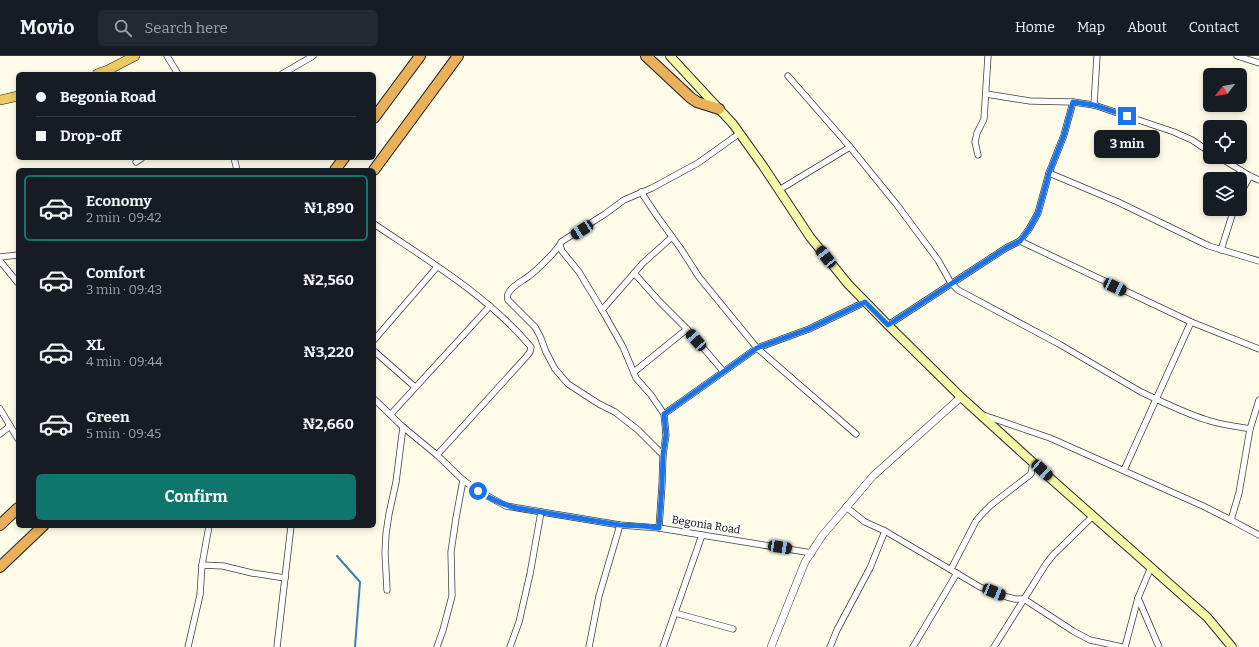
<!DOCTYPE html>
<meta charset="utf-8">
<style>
body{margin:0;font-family:Bitter,serif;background:#242831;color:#f1f3f6;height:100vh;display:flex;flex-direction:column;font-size:15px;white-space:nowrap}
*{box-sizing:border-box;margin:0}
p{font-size:13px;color:#9ea1a6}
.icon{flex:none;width:22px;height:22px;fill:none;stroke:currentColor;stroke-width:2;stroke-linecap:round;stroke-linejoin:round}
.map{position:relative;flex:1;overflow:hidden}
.drawer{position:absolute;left:16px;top:112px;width:360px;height:360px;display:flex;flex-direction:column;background:#171b24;border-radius:6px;box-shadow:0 2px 6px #0003}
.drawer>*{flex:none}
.top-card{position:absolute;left:16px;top:16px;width:360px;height:88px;border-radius:6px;box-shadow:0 2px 6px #0003;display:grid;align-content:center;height:88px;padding:0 20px;background:#171b24}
.needle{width:26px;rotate:239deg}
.buttons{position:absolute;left:1203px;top:12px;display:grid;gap:8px}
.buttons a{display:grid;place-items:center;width:44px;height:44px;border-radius:6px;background:#171b24;box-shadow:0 2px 6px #0003;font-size:20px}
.end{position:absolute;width:18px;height:18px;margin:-9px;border:5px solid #1a73e8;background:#fff;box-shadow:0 0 0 2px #fff}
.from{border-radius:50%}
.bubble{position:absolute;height:28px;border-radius:6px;background:#171b24;box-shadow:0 2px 6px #0003;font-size:13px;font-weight:700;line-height:28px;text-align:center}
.car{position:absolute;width:12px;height:24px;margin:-12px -6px;border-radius:5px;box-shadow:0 0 3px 1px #0007;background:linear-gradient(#222 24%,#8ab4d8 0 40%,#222 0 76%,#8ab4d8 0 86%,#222 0)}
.top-card b{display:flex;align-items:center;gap:14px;height:38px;font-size:15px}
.top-card b+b{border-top:1px solid #363941}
.top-card i{width:10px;height:10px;background:#f1f3f6}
ul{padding:7px 0 0;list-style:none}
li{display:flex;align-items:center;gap:12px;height:66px;margin:0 8px 6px;padding:0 12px;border:2px solid transparent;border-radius:6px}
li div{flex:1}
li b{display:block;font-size:15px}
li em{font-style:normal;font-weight:700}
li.active{border-color:#0f766e}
li>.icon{width:36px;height:36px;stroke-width:1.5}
.cta{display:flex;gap:8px;margin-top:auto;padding:8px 20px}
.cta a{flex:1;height:46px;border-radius:6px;background:#0f766e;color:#fff;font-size:16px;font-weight:700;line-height:46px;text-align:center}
header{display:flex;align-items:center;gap:24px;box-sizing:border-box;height:56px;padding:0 20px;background:#171b24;border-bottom:1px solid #363941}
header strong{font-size:19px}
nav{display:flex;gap:22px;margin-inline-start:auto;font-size:14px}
.search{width:280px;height:36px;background:#242831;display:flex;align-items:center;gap:10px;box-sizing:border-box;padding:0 14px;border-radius:6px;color:#9ea1a6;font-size:15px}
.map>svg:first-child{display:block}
</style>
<header>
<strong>Movio</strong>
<div class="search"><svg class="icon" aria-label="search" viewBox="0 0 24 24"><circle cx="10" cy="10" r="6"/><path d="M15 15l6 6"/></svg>Search here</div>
<nav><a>Home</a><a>Map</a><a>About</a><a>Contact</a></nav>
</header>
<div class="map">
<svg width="1259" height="591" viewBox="0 0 1259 591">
<rect width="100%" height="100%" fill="#fefce9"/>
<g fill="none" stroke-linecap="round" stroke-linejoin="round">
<!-- stream -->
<polyline stroke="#3e7ac3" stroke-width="2" points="337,500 360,526 355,591"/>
<!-- minor casing -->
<g stroke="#3d3d3d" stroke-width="7">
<g id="minor">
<polyline points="167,0 178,18"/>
<polyline points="1237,0 1259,7"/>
<polyline points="282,18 313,0"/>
<path d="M788,20l62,71 47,58 41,55 13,23 7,7 101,54 82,48c22,10 43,21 66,28 14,5 29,6 43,9"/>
<polyline points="986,38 1030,45 1073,46 1094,49 1174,76 1192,84 1210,96"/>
<polyline points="1094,49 1097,0"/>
<polyline points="978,99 975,86 977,77 984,63 988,0"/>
<polyline points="1219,101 1250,120 1259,124"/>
<polyline points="234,102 237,114"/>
<polyline points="136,106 142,102"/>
<polyline points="1049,117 1118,146 1209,190 1259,205"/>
<polyline points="779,134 850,91"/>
<polyline points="641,136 657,160 681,193 699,221 757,292 664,358"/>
<polyline points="1240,138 1250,120"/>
<path d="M374,168c55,37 114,72 157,123l-1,5 -4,5 -89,98"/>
<polyline points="1020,185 1191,266 1259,293"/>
<polyline points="560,190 562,195 579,216 602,254 623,291 636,322 651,339 664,358 666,379 663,399 662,429 659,472"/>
<polyline points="1221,194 1234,153"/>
<polyline points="0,201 18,199"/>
<polyline points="0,205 18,227"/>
<polyline points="634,217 659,245 687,273 723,315"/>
<polyline points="602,254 643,207 672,181"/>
<polyline points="888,269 1006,192 1020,185 1029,173 1038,157 1049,117 1064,79 1073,46"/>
<polyline points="374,284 437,211"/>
<polyline points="374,295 415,331"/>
<polyline points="634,316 687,273"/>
<polyline points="374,343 403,371 437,399 463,424 478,435 506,450 620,469 659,472 812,497"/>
<polyline points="0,353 18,383"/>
<polyline points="391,358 490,250"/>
<polyline points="983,359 1050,382 1203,450 1231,464 1259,479"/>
<polyline points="0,378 10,370"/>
<polyline points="856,378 757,292 809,273 865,246"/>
<path d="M663,399l-25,-25 -23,-18 -16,-8 -31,-20 -13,-15 -9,-17 -6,-16 -5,-9 -27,-27c-1,-3 -1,-3 0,-6 3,-8 15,-13 21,-18 7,-5 30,-27 32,-34l44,-28 19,-14 28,-12 46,-25 42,-30"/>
<polyline points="1124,414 1191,266"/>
<polyline points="846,451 865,466 885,475 980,531 1007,541 1015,543 1024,543 1073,575 1090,584 1122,591"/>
<polyline points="1231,464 1239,437 1250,373 1259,344"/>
<polyline points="202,509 223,510 252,517 285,522"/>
<polyline points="951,513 976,465 982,458 991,449 1031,418 1033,406"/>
<polyline points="387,534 385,497 386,478 389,458 396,426 403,371"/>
<polyline points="1138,542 1159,591"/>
<polyline points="675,557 733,573"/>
<polyline points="188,591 200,539 202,509 209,470"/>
<polyline points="277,591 291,470"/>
<polyline points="437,591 443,574 452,540 451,496 456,462 463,424"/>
<polyline points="510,591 519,566 530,518 541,456"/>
<polyline points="589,591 599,540 620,469"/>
<polyline points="663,591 702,479"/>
<polyline points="830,591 837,574 870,512 885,475"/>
<polyline points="913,591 957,517"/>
<polyline points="994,591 1046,508 1053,499 1093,460"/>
<polyline points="1125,591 1138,542 1151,511"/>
</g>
</g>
<!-- tertiary casing -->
<g stroke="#3d3d3d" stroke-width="8">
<polyline id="tertiary" points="771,591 805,506 822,480 873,420 961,341"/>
</g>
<!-- secondary casing -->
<g stroke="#2c2c2c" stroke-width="10">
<polyline id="secondary" points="670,0 733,68 763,110 810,181 848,228 888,269 961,341 1050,422 1207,561 1232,591"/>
</g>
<!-- trunk casing -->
<g stroke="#1b1b1b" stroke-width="10">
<g id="trunk">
<polyline points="97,18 108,14 135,0"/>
<polyline points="0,44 18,40"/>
</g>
</g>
<!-- motorway casing -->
<g stroke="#1b1b1b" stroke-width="12">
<g id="motorway">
<polyline points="646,0 691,42 697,46 719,53"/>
<polyline points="374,62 420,0"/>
<polyline points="335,114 344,102"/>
<polyline points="374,114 458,0"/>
<polyline points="0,469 18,452"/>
<polyline points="0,511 43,470"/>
</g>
</g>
<!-- minor -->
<use href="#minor" stroke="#fff" stroke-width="5.5"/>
<!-- tertiary -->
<use href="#tertiary" stroke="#fff" stroke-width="7"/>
<!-- secondary -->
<use href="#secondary" stroke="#f6f9a8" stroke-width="8"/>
<!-- trunk -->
<use href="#trunk" stroke="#ecca61" stroke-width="9"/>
<!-- motorway -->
<use href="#motorway" stroke="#eab15a" stroke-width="10"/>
</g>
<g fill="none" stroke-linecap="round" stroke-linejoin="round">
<!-- route -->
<path stroke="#1a73e8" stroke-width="5" d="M478,435c13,8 24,14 39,17l103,17 23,1 16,2 3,-43 1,-30 3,-20 -2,-21 93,-66 52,-19 56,-27 23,23 118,-77 14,-7 9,-12 9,-16 11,-40 15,-38 9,-33 21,3 33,11"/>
</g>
<g text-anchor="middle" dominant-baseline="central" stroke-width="4" stroke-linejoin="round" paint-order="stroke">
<!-- street labels -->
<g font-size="11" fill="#0a0a0a" stroke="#fff">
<text transform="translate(706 469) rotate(9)">Begonia Road</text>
</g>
</g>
</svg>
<div class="buttons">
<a><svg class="needle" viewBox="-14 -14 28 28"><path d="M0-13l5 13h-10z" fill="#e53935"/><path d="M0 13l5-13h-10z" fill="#9ea1a6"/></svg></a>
<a><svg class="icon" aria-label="locate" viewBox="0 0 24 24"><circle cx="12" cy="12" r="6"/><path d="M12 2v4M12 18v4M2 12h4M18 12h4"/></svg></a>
<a><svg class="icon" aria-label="layers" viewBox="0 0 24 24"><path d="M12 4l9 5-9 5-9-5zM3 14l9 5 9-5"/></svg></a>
</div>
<i class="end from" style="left:478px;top:435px"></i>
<i class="end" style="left:1127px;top:60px"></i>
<div class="bubble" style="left:1094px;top:74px;width:66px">3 min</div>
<i class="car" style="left:582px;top:174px;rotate:237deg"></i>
<i class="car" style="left:826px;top:201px;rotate:322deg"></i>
<i class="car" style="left:1115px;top:231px;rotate:115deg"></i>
<i class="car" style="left:696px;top:284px;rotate:319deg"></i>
<i class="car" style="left:1042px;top:414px;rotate:132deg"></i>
<i class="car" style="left:780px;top:491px;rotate:99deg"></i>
<i class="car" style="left:994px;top:536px;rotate:112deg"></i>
<div class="top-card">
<b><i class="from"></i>Begonia Road</b>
<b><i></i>Drop-off</b>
</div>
<section class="drawer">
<ul>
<li class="active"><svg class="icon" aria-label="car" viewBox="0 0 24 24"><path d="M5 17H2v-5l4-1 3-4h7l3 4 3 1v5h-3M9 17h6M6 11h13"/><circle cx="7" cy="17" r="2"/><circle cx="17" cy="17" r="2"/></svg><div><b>Economy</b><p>2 min · 09:42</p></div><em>₦1,890</em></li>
<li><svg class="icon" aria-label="car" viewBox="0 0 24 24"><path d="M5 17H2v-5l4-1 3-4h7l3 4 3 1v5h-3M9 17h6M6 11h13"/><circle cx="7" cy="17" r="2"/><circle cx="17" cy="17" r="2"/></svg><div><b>Comfort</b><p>3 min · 09:43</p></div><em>₦2,560</em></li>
<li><svg class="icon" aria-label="car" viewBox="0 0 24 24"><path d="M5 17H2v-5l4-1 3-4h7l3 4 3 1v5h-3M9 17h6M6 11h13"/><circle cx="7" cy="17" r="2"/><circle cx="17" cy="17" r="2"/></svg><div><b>XL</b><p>4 min · 09:44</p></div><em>₦3,220</em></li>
<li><svg class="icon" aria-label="car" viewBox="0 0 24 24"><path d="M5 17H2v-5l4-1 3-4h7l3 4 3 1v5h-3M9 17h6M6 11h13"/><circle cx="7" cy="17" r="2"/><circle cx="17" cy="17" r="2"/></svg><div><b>Green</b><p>5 min · 09:45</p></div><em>₦2,660</em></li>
</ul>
<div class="cta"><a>Confirm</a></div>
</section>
</div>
